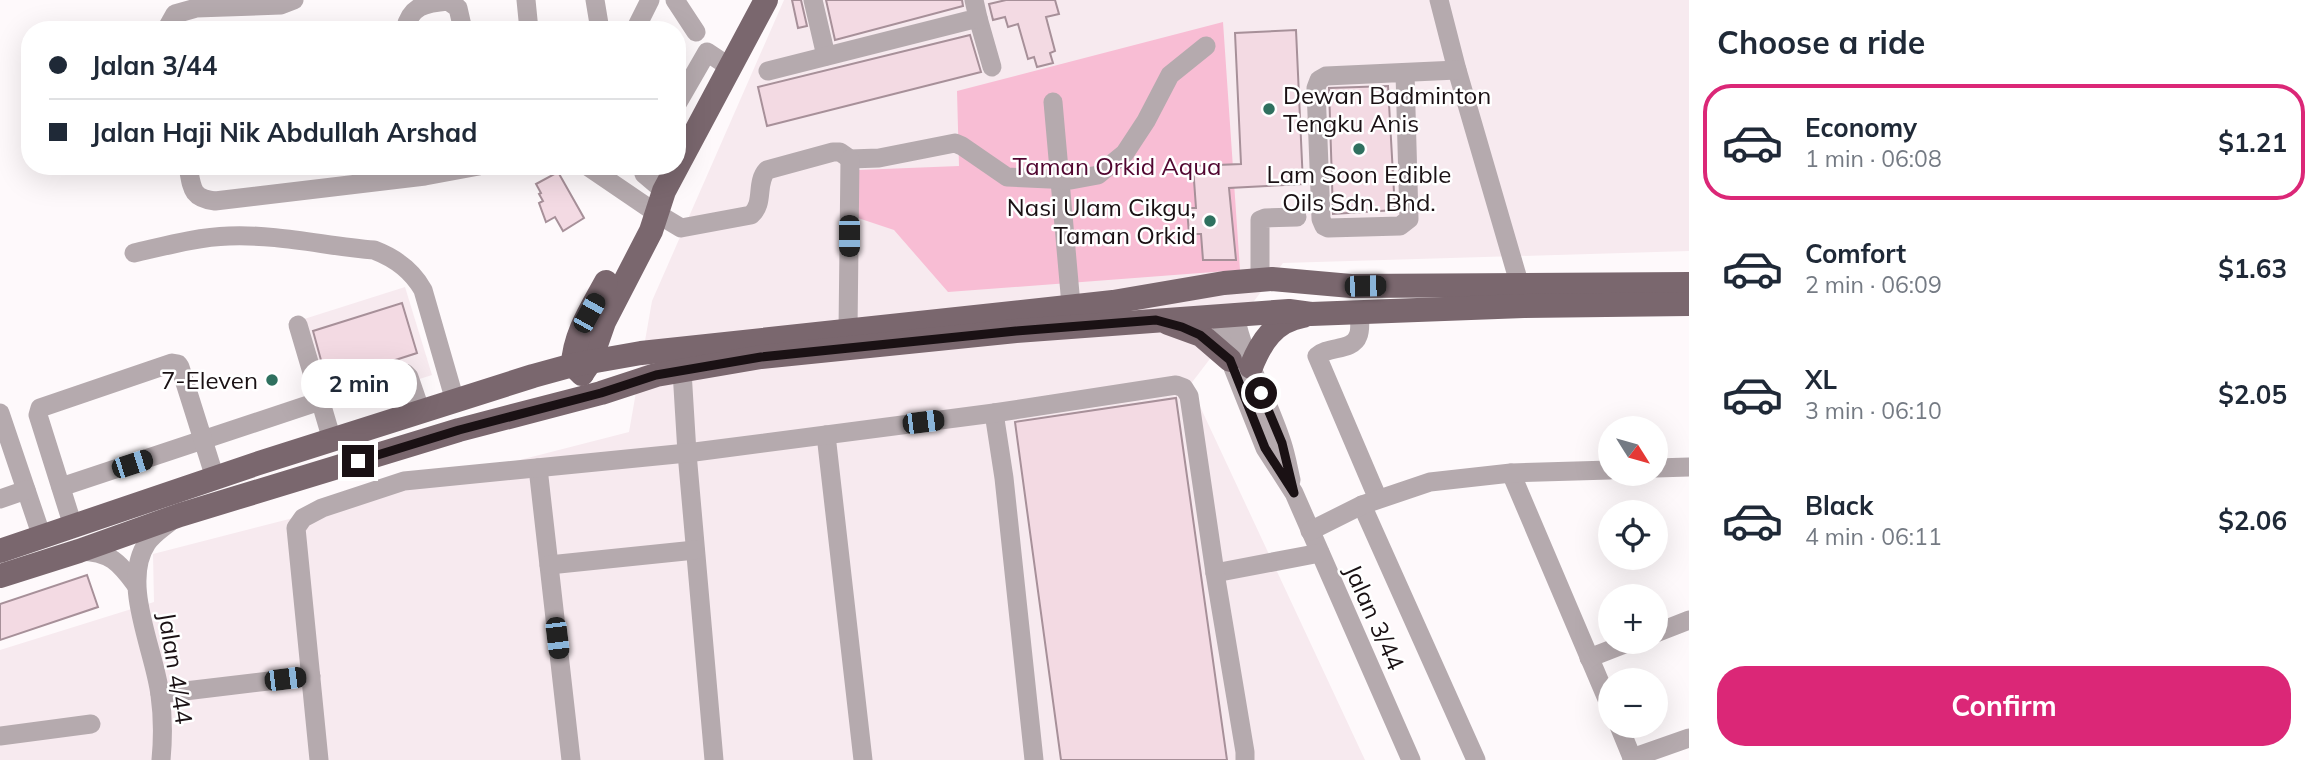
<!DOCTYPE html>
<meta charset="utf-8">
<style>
body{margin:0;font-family:Mulish,sans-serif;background:#f6f6f7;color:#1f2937;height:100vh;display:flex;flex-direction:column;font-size:26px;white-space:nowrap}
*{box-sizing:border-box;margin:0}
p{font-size:23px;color:#747a83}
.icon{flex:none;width:38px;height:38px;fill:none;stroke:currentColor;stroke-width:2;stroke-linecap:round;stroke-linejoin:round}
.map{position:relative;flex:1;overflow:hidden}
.sheet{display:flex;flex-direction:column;background:#fff;width:630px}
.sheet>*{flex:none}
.hud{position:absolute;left:21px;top:21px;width:665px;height:154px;border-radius:28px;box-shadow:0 7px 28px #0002;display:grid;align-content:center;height:154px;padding:0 28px;background:#fff}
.needle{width:46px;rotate:127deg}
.buttons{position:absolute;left:1598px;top:416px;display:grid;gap:14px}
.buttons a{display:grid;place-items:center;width:70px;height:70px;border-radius:50%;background:#fff;box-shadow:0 7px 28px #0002;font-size:35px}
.end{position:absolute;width:32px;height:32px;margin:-16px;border:9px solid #1a1114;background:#fff;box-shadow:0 0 0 4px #fff}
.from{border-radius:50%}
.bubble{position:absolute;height:49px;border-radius:24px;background:#fff;box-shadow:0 7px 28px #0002;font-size:23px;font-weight:700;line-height:49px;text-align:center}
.car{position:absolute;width:21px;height:42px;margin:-21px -10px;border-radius:9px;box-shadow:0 0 5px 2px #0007;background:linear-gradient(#222 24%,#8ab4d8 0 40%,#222 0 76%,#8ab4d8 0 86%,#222 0)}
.hud b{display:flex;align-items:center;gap:24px;height:66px;font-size:26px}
.hud b+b{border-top:2px solid #e0e1e3}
.hud i{width:18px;height:18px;background:#1f2937}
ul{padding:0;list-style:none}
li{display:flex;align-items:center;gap:21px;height:116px;margin:0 14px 10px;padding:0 14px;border:4px solid transparent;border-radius:28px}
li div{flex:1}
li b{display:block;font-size:26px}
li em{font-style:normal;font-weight:700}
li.selected{border-color:#db2777}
li>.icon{width:63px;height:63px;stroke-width:1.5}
h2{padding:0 28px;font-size:32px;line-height:84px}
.action{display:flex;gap:14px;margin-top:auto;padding:14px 28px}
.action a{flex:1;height:80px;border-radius:28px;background:#db2777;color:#fff;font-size:28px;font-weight:700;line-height:80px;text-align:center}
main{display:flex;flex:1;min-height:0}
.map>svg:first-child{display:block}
</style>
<main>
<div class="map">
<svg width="1689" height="760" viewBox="0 0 1689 760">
<rect width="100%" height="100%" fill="#fef9fb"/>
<!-- built -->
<g fill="#f7eaef">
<polygon points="784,0 1689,0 1689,251 1283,263 1190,385 1365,760 0,760 0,650 154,602 153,554 629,432 652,301"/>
<polygon points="405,287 432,375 328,408 301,320"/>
</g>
<!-- green -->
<polygon fill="#f8bdd4" points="1223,22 1240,270 948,292 894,230 855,217 858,170 959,166 957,91"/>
<!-- building -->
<g fill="#f3dae3" stroke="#a79099" stroke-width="2">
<polygon points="792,0 801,0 807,26 798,28"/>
<polygon points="826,0 962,0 963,6 835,40"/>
<polygon points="1006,0 1055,0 1059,14 1046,17 1055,51 1050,53 1053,63 1037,67 1034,57 1028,59 1018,24 1008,27 1005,17 993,20 989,4"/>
<polygon points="1296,30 1303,184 1229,188 1236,260 1203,260 1201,234 1189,234 1187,208 1196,208 1193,166 1241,164 1235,33"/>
<polygon points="970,35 981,72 767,126 758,87"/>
<polygon points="1388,86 1395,210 1333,214 1329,88"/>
<polygon points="558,172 584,218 563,231 555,217 546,222 539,203 543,201 539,194 541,193 536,184"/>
<polygon points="402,303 417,353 327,382 313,331"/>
<polygon points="1176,398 1227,760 1061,760 1015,422"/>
<polygon points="87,575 98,607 0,640 0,604"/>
</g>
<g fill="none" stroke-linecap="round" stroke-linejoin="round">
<!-- minor -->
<g stroke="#b5aaae" stroke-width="19">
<polyline points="526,0 529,30"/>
<polyline points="595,0 600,30"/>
<polyline points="675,0 696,32"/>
<polyline points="813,0 826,56"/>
<polyline points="1439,0 1457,70 1520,286"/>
<polyline points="978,18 992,67"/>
<polyline points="166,30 175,14 196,8 281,5 294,0"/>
<path d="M405,30c5,-24 20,-27 43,-29l10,7 5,22"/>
<polyline points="635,30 650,0"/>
<polyline points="768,71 978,18 974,0"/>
<polyline points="1405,73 1409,219 1400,226 1328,228 1324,226 1321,219 1316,88 1319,80 1326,76 1457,70"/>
<polyline points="1053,102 1071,305"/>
<polyline points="677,104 707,52 731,68"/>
<path d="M188,166c4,22 3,32 27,35l210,-25 54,-10"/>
<path d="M587,166l69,47 25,15 70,-13c14,-12 4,-32 16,-45l66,-18h7l10,7 29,-1 76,-15 7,3 45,31 64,3 27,-5 27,-22 21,-32 24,-46 36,-29"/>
<polyline points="642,166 644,174 664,191"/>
<path d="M134,253c31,-7 63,-16 95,-17 48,-2 97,10 145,14 21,8 38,20 49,40l32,111"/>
<polyline points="1260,280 1260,220 1265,218 1297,217"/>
<path d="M1360,313c-1,7 1,17 -2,23 -5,15 -30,10 -41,20l61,143"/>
<polyline points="1219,315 1230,360 1265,448 1294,493 1411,760"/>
<path d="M1235,316c9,44 33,83 47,127 4,12 6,24 9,37"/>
<polyline points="298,325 332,440"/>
<polyline points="848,330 850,159"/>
<polyline points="682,371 687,453 714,760"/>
<polyline points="335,397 405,373 409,377 421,412"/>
<polyline points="0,413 42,537"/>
<polyline points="994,413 1004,478 1034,760"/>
<polyline points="826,435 863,760"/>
<polyline points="538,468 571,760"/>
<polyline points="1656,468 1689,467"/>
<polyline points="1511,473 1610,706"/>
<polyline points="61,487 320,401"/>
<polyline points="0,499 26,490"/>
<polyline points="1362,505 1476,760"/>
<polyline points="73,526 38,415 40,408 172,363 178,364 180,367 215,478"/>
<polyline points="1310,531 1362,505 1430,482 1511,473 1610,470"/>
<path d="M80,551c30,1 39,11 56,34"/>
<polyline points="549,565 695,550"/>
<polyline points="1215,573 1320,553"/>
<polyline points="1656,633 1689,620"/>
<polyline points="1589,658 1630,642"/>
<polyline points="160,694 311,676"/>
<polyline points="1619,726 1633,760"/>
<polyline points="0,736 91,724"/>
<polyline points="1632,758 1689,738"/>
<path d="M161,760c2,-21 2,-44 -1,-65 -5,-44 -40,-112 -13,-152 6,-9 16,-15 24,-22"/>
<polyline points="319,760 296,528 303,518 322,508 404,481 687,453 994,413 1176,385 1184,388 1189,396 1215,573 1245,752 1245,760"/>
</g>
<!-- major -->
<g stroke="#7a676e" stroke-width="24">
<polyline points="1168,323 1201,335 1230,360"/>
<path d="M1251,367c10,-25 23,-46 52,-51"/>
<polyline points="583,372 590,362 604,322 651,231 664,191 766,0"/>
<path d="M582,374l-9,-9c1,-30 19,-57 33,-83"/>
<polyline points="0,551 256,464 533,376 573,365 641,353 1113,302 1224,283 1272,279 1351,286 1689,284"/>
<polyline points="0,576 79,551 180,515 459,430 601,393 656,375 761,357 1016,331 1289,311 1311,314 1524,306 1689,304"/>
</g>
</g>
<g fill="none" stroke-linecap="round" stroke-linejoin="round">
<!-- route -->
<polyline stroke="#1a1114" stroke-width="9" points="358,461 459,430 601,393 656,375 761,357 1016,331 1156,320 1182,327 1200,335 1230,360 1265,448 1294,493 1282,443 1261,393"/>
</g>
<!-- markers -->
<g fill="#2f705f" stroke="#fff" stroke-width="2.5">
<circle cx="1269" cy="109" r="7"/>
<circle cx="1359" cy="149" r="7"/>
<circle cx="1210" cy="221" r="7"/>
<circle cx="272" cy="380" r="7"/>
</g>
<g text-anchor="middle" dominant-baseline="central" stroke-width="5" stroke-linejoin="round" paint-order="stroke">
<!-- poi labels -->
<g font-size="24" fill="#1a1114" stroke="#fff" text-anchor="end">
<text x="1283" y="95" text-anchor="start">Dewan Badminton<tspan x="1283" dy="28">Tengku Anis</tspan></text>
<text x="1359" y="174" text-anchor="middle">Lam Soon Edible<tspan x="1359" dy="28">Oils Sdn. Bhd.</tspan></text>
<text x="1196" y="207">Nasi Ulam Cikgu,<tspan x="1196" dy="28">Taman Orkid</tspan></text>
<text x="258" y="380">7-Eleven</text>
</g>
<!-- park labels -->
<g font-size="24" fill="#510630" stroke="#fff">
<text x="1117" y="166">Taman Orkid Aqua</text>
</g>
<!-- street labels -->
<g font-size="24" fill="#1a1114" stroke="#fff">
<text transform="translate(1375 617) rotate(66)">Jalan 3/44</text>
<text transform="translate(176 668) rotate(81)">Jalan 4/44</text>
</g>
</g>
</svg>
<div class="buttons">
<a><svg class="needle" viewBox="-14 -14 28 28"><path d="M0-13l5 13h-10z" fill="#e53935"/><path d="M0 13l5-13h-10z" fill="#747a83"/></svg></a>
<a><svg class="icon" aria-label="locate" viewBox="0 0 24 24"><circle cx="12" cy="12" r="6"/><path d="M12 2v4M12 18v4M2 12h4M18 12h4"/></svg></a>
<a>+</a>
<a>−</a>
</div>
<i class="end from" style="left:1261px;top:393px"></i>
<i class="end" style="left:358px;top:461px"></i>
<div class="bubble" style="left:301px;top:359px;width:116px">2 min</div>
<i class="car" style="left:849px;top:236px;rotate:180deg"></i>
<i class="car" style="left:1365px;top:286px;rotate:89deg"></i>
<i class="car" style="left:589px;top:313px;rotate:29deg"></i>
<i class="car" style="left:923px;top:422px;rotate:83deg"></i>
<i class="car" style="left:132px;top:464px;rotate:72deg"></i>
<i class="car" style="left:557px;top:638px;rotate:173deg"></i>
<i class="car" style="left:285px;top:679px;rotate:83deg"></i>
<div class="hud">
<b><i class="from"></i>Jalan 3/44</b>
<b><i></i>Jalan Haji Nik Abdullah Arshad</b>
</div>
</div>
<section class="sheet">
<h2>Choose a ride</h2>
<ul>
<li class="selected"><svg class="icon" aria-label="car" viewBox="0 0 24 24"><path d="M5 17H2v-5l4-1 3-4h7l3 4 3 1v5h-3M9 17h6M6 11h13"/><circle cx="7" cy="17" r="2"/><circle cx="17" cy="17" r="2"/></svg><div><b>Economy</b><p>1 min · 06:08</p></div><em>$1.21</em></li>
<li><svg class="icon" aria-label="car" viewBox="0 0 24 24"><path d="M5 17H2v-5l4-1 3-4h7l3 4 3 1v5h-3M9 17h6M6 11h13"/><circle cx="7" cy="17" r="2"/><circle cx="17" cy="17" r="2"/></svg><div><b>Comfort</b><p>2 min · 06:09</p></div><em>$1.63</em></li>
<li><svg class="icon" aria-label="car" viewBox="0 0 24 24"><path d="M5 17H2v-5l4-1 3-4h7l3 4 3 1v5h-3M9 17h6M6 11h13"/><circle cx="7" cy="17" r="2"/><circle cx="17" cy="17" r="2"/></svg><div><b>XL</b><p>3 min · 06:10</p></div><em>$2.05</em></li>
<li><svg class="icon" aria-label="car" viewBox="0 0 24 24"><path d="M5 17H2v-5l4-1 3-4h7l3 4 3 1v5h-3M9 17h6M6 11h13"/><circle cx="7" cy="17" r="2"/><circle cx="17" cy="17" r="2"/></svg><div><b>Black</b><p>4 min · 06:11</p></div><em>$2.06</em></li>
</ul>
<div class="action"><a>Confirm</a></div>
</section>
</main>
